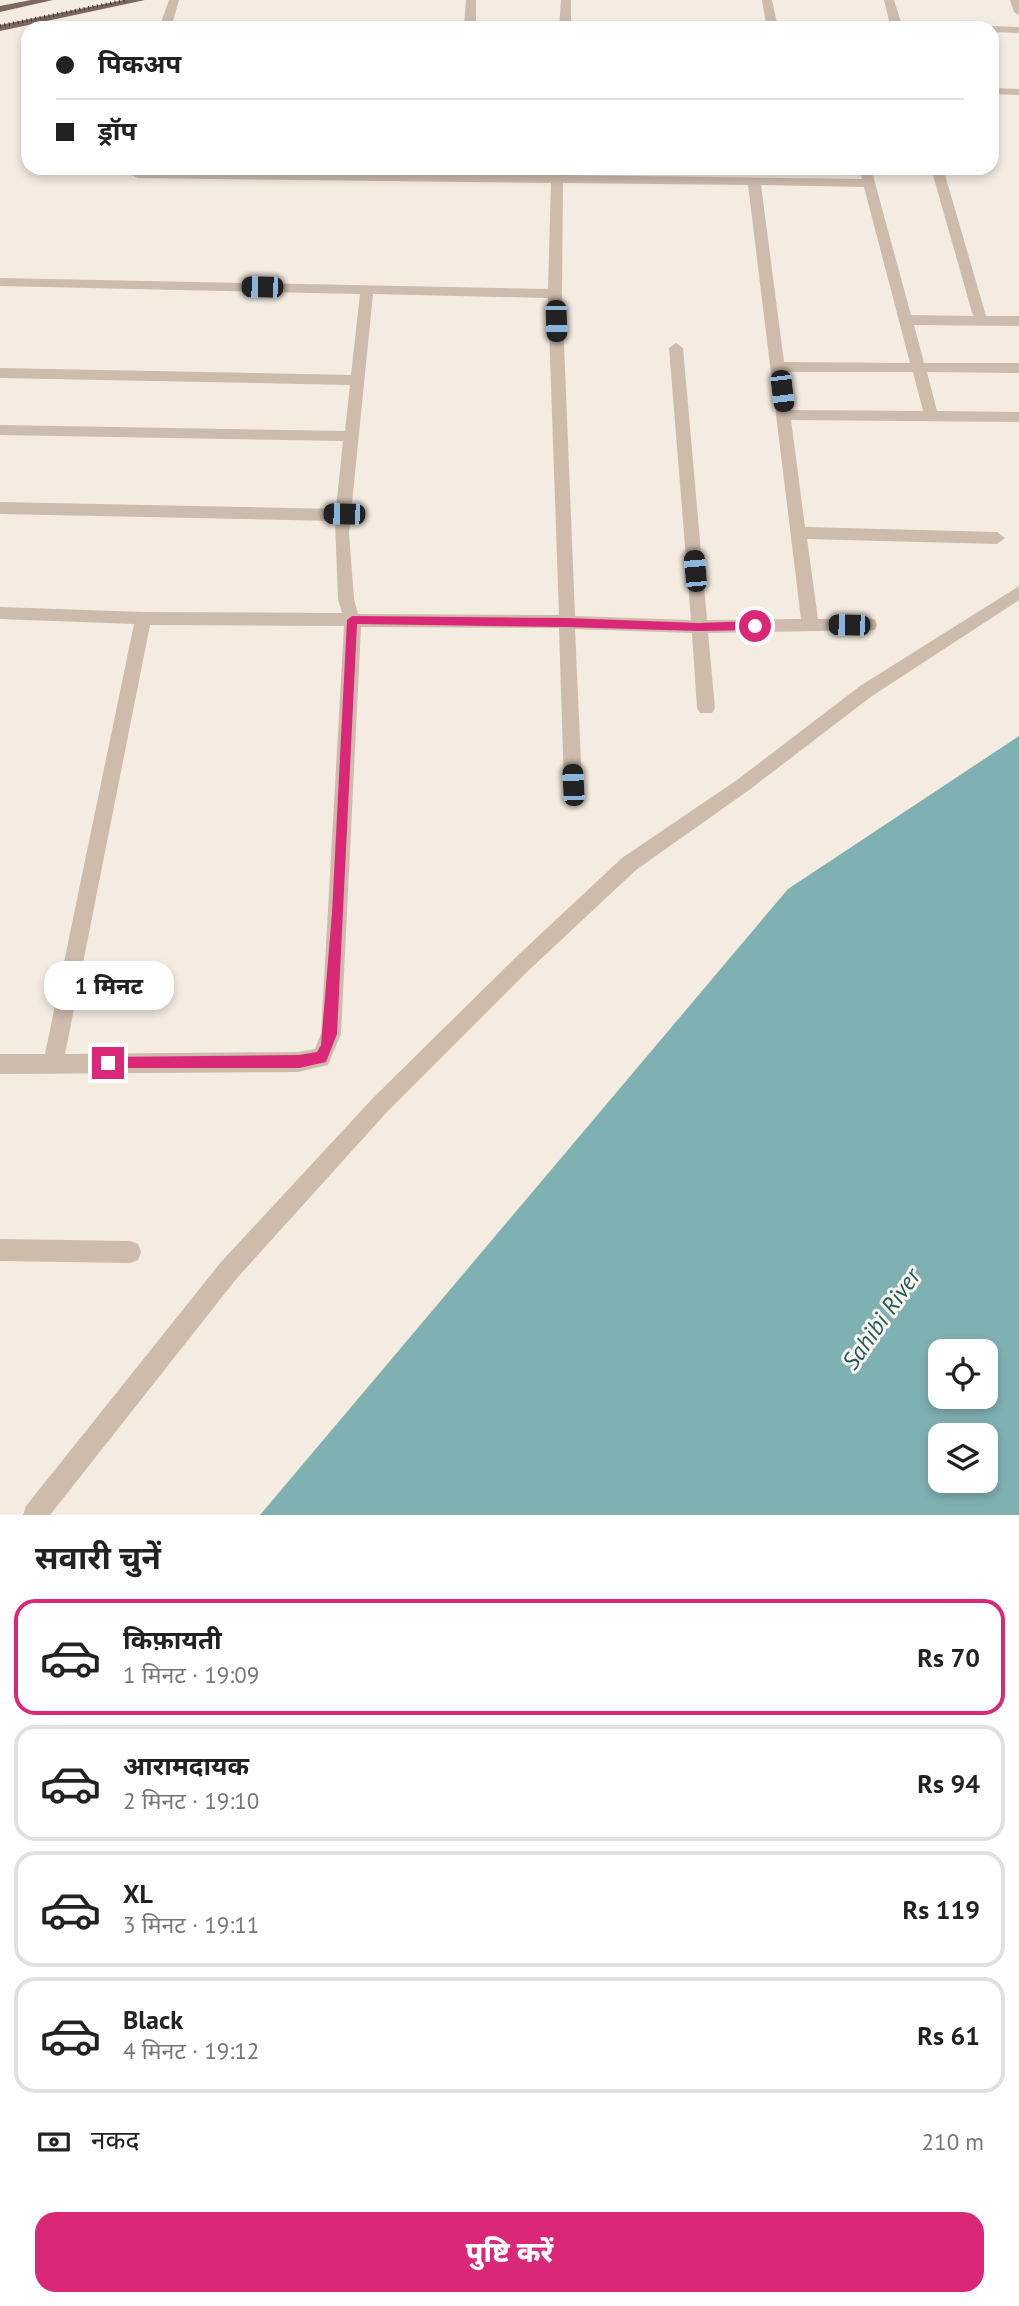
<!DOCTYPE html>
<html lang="hi">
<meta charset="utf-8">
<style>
body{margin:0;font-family:"PT Sans","Noto Sans Devanagari",sans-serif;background:#f6f6f6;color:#222;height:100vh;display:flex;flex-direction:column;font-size:26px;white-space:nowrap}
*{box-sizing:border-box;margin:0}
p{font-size:23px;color:#767676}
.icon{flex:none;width:38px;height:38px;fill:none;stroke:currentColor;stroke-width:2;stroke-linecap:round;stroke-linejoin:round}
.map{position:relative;height:1515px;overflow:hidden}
.side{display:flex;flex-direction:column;background:#fff;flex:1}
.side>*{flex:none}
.hud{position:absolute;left:21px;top:21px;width:978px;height:154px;border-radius:21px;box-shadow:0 4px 10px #0003;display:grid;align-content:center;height:154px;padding:0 35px;background:#fff}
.buttons{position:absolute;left:928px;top:1339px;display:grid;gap:14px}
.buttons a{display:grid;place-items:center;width:70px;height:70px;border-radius:14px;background:#fff;box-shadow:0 4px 10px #0003;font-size:35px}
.end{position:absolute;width:32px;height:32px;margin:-16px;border:9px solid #db2777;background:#fff;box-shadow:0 0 0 4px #fff}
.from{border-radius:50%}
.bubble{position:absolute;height:49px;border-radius:21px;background:#fff;box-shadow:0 4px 10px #0003;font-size:23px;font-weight:800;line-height:49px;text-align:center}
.car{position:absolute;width:21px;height:42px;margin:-21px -10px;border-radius:9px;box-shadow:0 0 5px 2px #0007;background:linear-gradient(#222 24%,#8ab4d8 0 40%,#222 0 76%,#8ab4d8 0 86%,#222 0)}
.hud b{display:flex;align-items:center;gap:24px;height:66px;font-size:26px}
.hud b+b{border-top:2px solid #e0e0e0}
.hud i{width:18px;height:18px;background:#222}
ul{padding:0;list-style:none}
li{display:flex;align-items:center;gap:21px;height:116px;margin:0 14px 10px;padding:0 21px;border:4px solid #e0e0e0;border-radius:21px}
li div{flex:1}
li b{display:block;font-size:26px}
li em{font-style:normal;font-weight:800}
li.on{border-color:#db2777}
li>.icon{width:63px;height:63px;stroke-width:1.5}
h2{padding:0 35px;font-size:32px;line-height:84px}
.pay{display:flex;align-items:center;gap:18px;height:77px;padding:0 35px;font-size:26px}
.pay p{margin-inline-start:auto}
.button{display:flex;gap:14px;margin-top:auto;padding:14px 35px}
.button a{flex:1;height:80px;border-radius:21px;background:#db2777;color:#fff;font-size:28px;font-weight:800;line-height:80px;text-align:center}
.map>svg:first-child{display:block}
</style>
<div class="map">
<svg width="1019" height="1515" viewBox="0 0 1019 1515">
<rect width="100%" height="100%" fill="#f4ebe1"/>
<!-- water -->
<path fill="#7fb0b2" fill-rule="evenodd" d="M1019,736v779h-759l528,-626zM940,1351h45v45h-45zM940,1435h45v45h-45z"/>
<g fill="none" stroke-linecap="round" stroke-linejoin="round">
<!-- minor -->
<g fill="#cdbbac" fill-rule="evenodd">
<polygon points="169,0 179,0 171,28 159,28"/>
<polygon points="466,0 476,0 476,28 464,28"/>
<polygon points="561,0 571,0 571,28 559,28"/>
<polygon points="762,0 772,0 777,23 890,25 884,0 894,0 902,25 907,28 760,28 766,24"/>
<polygon points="1010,0 1019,0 1019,15 1014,12"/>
<polygon points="992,26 1019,27 1019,33 992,32 992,28 987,28"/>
<polygon points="992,88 1019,89 1019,95 992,94"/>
<path d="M115,168l436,7v-7h12v7l299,4 -3,-11h12l40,147 62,1 -42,-148h12l43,148h33v10l-105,-1 10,38h95v10l-92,-1 10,39 82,1v10l-228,-2 14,107 192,5 8,6 -8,6 -190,-5 11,80 51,-1 6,2 2,5 -2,5 -167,3 7,75 -3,5h-12l-3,-5 -5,-75 -117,-4 7,156 -3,5 -6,3 -6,-3 -3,-5 -5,-157 -198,-1 -20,407 -13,31 -30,7 -298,2v-20h45l89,-430 -134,-5v-12l143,5 199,1 -4,-14 -3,-78 -335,-7v-12l336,7 7,-68 -343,-6v-10l345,6 5,-46 -350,-7v-10l351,7 9,-81 -360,-8v-8l548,11 3,-106 -413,-5zM563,183l185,2 53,434 -94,1 -24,-272 -7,-5 -7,5 22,272 -116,-4 -13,-322zM761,185l103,2 46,176 -126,-1zM373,294l175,4 11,317 -201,-1 -4,-15 -5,-66zM785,372h128l10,39 -133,-1zM150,625l194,1 -23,408 -6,15 -17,3 -233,2z"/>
<polygon points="1019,586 1019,600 872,696 749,790 636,870 529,970 387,1112 237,1278 50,1515 23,1515 26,1506 221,1262 373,1098 515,958 622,858 737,780 860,686"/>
<polygon points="0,1239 130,1241 138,1244 141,1252 138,1260 130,1263 0,1261"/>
</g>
<!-- major -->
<g fill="#7d675c" fill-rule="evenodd">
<polygon points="31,0 53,0 0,12 0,6"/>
<polygon points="124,0 145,0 0,31 0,25"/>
</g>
<!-- rail -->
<polyline stroke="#3b302b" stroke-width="3.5" stroke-dasharray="1 3.5" stroke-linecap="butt" points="0,26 127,0"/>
</g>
<!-- route -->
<polygon fill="#db2777" points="352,616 566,618 699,623 755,621 760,626 755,630 699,631 566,627 357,624 337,1034 326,1062 299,1068 103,1068 103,1059 108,1057 299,1055 317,1052 321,1045 332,913 347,620"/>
<g text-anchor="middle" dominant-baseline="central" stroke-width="6" stroke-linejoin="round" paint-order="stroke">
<!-- near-water labels -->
<g font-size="24" font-style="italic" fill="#1f5a5e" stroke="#fbf5ee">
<text transform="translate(881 1319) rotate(-55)">Sahibi River</text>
</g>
</g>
</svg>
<div class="buttons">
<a><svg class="icon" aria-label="locate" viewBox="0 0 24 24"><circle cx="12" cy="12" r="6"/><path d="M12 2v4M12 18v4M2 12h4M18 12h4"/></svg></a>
<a><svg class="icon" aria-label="layers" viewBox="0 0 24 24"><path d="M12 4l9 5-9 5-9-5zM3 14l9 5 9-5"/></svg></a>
</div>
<i class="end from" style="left:755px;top:626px"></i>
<i class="end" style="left:108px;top:1063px"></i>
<div class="bubble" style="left:44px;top:961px;width:130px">1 मिनट</div>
<i class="car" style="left:262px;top:287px;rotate:271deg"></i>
<i class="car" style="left:556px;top:321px;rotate:178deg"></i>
<i class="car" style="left:782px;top:391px;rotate:173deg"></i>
<i class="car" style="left:344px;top:514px;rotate:271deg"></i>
<i class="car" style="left:695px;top:571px;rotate:355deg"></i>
<i class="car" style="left:849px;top:625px;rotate:271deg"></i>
<i class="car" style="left:573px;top:785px;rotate:357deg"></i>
<div class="hud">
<b><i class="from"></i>पिकअप</b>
<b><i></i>ड्रॉप</b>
</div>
</div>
<section class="side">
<h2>सवारी चुनें</h2>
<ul>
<li class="on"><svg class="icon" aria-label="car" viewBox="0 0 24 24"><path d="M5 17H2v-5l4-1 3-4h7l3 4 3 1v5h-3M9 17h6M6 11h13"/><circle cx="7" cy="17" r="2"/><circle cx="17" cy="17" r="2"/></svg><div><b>किफ़ायती</b><p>1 मिनट · 19:09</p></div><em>Rs 70</em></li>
<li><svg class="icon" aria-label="car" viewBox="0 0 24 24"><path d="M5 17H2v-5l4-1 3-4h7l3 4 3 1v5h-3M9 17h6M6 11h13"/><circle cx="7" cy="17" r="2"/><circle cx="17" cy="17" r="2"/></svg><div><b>आरामदायक</b><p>2 मिनट · 19:10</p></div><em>Rs 94</em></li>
<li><svg class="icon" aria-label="car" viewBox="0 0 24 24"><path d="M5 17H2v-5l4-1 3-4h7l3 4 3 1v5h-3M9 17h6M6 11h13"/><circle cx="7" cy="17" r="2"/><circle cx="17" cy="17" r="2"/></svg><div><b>XL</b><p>3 मिनट · 19:11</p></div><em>Rs 119</em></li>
<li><svg class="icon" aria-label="car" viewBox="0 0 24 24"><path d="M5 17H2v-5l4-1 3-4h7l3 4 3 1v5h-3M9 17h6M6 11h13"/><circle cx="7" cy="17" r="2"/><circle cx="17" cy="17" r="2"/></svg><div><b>Black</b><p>4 मिनट · 19:12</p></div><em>Rs 61</em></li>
</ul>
<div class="pay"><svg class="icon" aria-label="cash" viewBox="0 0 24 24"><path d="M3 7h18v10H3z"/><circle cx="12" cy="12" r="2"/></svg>नकद<p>210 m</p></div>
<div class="button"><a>पुष्टि करें</a></div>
</section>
